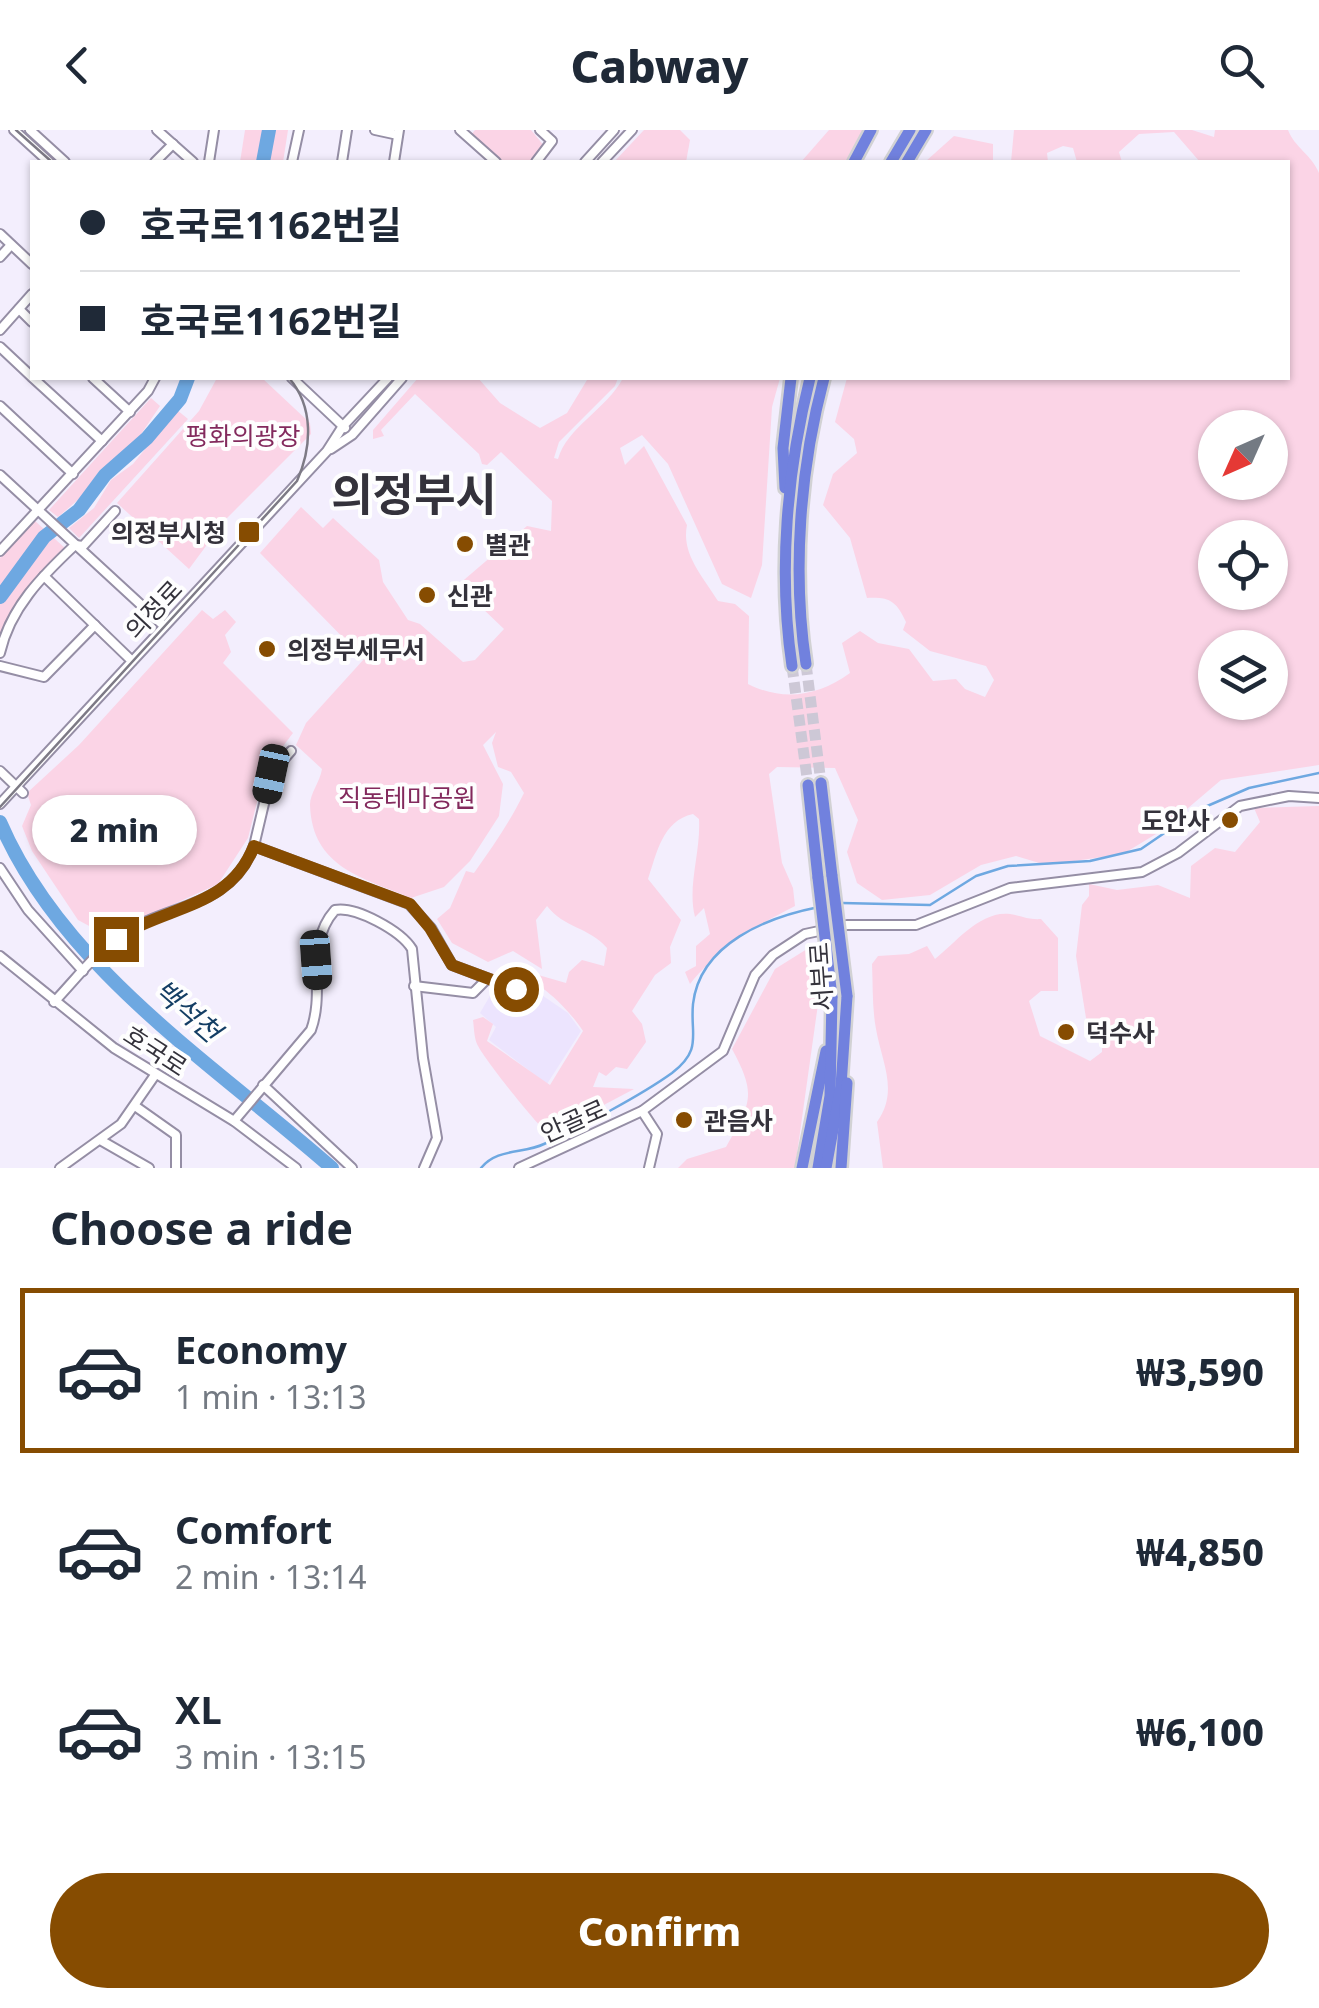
<!DOCTYPE html>
<meta charset="utf-8">
<style>
body{margin:0;font-family:"Noto Sans","Noto Sans KR",sans-serif;background:#f2f2f3;color:#1f2937;height:100vh;display:flex;flex-direction:column;font-size:38px;white-space:nowrap}
*{box-sizing:border-box;margin:0}
p{font-size:32px;color:#747a83}
.icon{flex:none;width:55px;height:55px;fill:none;stroke:currentColor;stroke-width:2;stroke-linecap:round;stroke-linejoin:round}
.map{position:relative;height:1038px;overflow:hidden}
.details{display:flex;flex-direction:column;background:#fff;flex:1}
.details>*{flex:none}
.top-card{position:absolute;left:30px;top:30px;width:1260px;height:220px;border-radius:0px;box-shadow:0 2px 8px #0004;display:grid;align-content:center;height:220px;padding:0 50px;background:#fff}
.needle{width:65px;rotate:225deg}
.fabs{position:absolute;left:1198px;top:280px;display:grid;gap:20px}
.fabs a{display:grid;place-items:center;width:90px;height:90px;border-radius:50%;background:#fff;box-shadow:0 2px 8px #0004;font-size:50px}
.end{position:absolute;width:45px;height:45px;margin:-22px;border:12px solid #864c01;background:#fff;box-shadow:0 0 0 5px #fff}
.from{border-radius:50%}
.bubble{position:absolute;height:70px;border-radius:35px;background:#fff;box-shadow:0 2px 8px #0004;font-size:32px;font-weight:800;line-height:70px;text-align:center}
.car{position:absolute;width:30px;height:60px;margin:-30px -15px;border-radius:12px;box-shadow:0 0 8px 2px #0007;background:linear-gradient(#222 24%,#8ab4d8 0 40%,#222 0 76%,#8ab4d8 0 86%,#222 0)}
.top-card b{display:flex;align-items:center;gap:35px;height:95px;font-size:38px}
.top-card b+b{border-top:2px solid #e0e1e3}
.top-card i{width:25px;height:25px;background:#1f2937}
ul{padding:0;list-style:none}
li{display:flex;align-items:center;gap:30px;height:165px;margin:0 20px 15px;padding:0 30px;border:5px solid transparent;border-radius:0px}
li div{flex:1}
li b{display:block;font-size:38px}
li em{font-style:normal;font-weight:800}
li.current{border-color:#864c01}
li>.icon{width:90px;height:90px;stroke-width:1.5}
h2{padding:0 50px;font-size:45px;line-height:120px}
.cta{display:flex;gap:20px;margin-top:auto;padding:20px 50px}
.cta a{flex:1;height:115px;border-radius:60px;background:#864c01;color:#fff;font-size:40px;font-weight:800;line-height:115px;text-align:center}
header{display:flex;justify-content:space-between;align-items:center;height:130px;padding:0 50px;background:#fff;font-size:45px;font-weight:800}
.map>svg:first-child{display:block}
</style>
<header><svg class="icon" aria-label="back" viewBox="0 0 24 24"><path d="M15 5l-7 7 7 7"/></svg>Cabway<svg class="icon" aria-label="search" viewBox="0 0 24 24"><circle cx="10" cy="10" r="6"/><path d="M15 15l6 6"/></svg></header>
<div class="map">
<svg width="1319" height="1038" viewBox="0 0 1319 1038">
<rect width="100%" height="100%" fill="#f3eefd"/>
<!-- built -->
<polygon fill="#ece4fe" points="514,846 568,883 581,901 547,954 489,910 496,897 480,883 491,864"/>
<!-- green -->
<g fill="#fbd4e6" fill-rule="evenodd">
<polygon points="245,0 288,0 283,32 240,32"/>
<polygon points="475,0 531,0 545,17 530,32 501,32 471,5"/>
<polygon points="644,0 680,0 690,10 686,32 614,32"/>
<polygon points="829,0 865,0 849,32 801,32"/>
<path d="M1014,0h178l22,7 1,-7h73c7,18 23,24 31,43v592l-98,15 -60,51 -38,23 -77,11 -30,-9 -35,9 -51,30 -48,5 -25,-17 -10,-31 11,-32 -23,-52 -58,-1 -8,7 13,89 11,25 2,18c-43,22 -74,40 -105,78l-5,-12 11,-6v-20l14,-12 -6,-26 -9,9c-8,-31 6,-65 4,-98l-6,-5c-31,7 -36,39 -45,65l33,41 -11,27 1,16 -16,12 -23,36 10,13 4,18 -19,27 -11,-2 -10,9 -7,-4 -6,15 41,2 -85,45c-12,-8 -67,-78 -72,-90 -3,-7 -3,-17 -4,-24l10,-3 10,7 -6,17 63,44 33,-54c-15,-23 -42,-49 -68,-58l-17,15 -5,-14 14,-8 59,17 3,-11 13,-12 22,6 3,-18c-18,-21 -43,-20 -60,-42l-11,14 6,49 -29,-18 -25,11 -36,-19 -15,-24 13,-11 16,-37 8,2c19,-27 36,-51 50,-80l-13,-21 -13,-5 -6,-24 4,-11 -13,13 20,39 -4,32 -29,45 -26,26 -33,11c-47,-20 -99,-30 -101,-93 0,-12 10,-23 12,-36l-26,-24 10,-22 58,-64 -104,-106 41,-46 22,21 10,-10 46,42 4,22 25,38 12,4 43,38 12,-2 29,-31 -46,-44 69,-59 24,5 1,-30 -51,-49 -14,13 -5,-1 -3,-10 -64,-60 -34,36 3,6 -11,3v-9l45,-52h60l22,25 40,25 27,-15 20,-33 31,-2 -3,8 -56,56 -5,16 4,1c9,-32 49,-50 65,-81h157l-8,29 -10,158 -11,33 -29,-14 -54,-120 -26,-29 -22,13 5,17 19,-19 43,79c-6,29 16,52 31,76l17,3 14,12 -1,68c36,18 70,12 102,-11l-8,-30 18,-12 18,12 31,6 24,32 23,-2 9,10 20,8 9,-17 -8,-14 -56,-15 -27,-21 3,-8c-10,-21 -16,-25 -39,-24l-17,-60 -27,-33 10,-31 24,-21 -3,-14 -19,-17 12,-44h441v-216h-88l-26,-30 -35,2 -20,18 3,10h-45l-4,-14 -10,-2 -16,7 1,9h-37zM1215,298h55v54h-55zM1215,408h55v54h-55zM1215,518h55v54h-55z"/>
<polygon points="954,6 993,14 993,32 925,32"/>
<polygon points="217,248 262,248 310,293 311,304 226,389 189,439 117,373 199,281"/>
<polygon points="151,268 160,276 133,316 100,340 80,368 58,387 49,380"/>
<polygon points="177,280 188,289 79,408 69,398 94,378 111,350 133,334"/>
<polygon points="35,391 66,419 17,473 0,507 0,428"/>
<polygon points="202,480 213,489 225,480 236,492 225,505 231,522 223,533 293,603 265,640 248,708 218,754 106,805 78,790 32,721 22,696 31,675 27,663 79,615"/>
<path d="M1319,676v362h-436l-6,-46c22,-31 5,-59 -1,-93 -4,-21 -3,-44 -4,-65l6,-8 31,-2 18,-8 8,13c20,-16 46,-49 75,-45 12,2 19,6 31,5l17,19v53h-17l-12,10 11,35 50,25 12,-9v-17l-16,-17 -10,-62 6,-51 7,-9v-12l28,6 41,-5 32,13 1,-32 24,-18 20,4 25,-30 -6,-14z"/>
<path d="M807,819l12,48 -24,171h-117l9,-9 39,-12c25,-44 31,-52 6,-98l43,-80z"/>
</g>
<g fill="none" stroke-linecap="round" stroke-linejoin="round">
<!-- stream -->
<g stroke="#6ea8e1" stroke-width="2.5">
<polyline points="842,773 930,775 976,746 1008,736 1090,731 1141,719 1198,680 1249,658 1319,643"/>
<path d="M481,1038c16,-20 42,-14 63,-24 37,-17 96,-48 128,-71 31,-24 18,-38 21,-69 7,-61 75,-87 126,-97"/>
</g>
<!-- river -->
<g stroke="#6ea8e1" stroke-width="14">
<polyline points="263,32 269,0"/>
<polyline points="0,467 44,407 79,380 105,345 147,308 180,269 188,248"/>
<path d="M0,692c63,147 216,244 332,346"/>
</g>
<!-- highway-tunnel -->
<g stroke="#cdc8d6" stroke-width="11" stroke-dasharray="11 5.5" stroke-linecap="butt">
<polyline points="806,534 821,653"/>
<polyline points="792,536 808,655"/>
</g>
<!-- minor casing -->
<g stroke="#958ea5" stroke-width="12">
<g id="minor">
<polyline points="14,0 49,32"/>
<polyline points="30,0 65,32"/>
<polyline points="157,0 193,32"/>
<polyline points="375,0 398,5"/>
<polyline points="460,0 496,32"/>
<polyline points="155,32 173,14"/>
<polyline points="209,32 214,0"/>
<polyline points="292,32 299,0"/>
<polyline points="342,32 347,0"/>
<polyline points="394,32 399,0"/>
<polyline points="536,32 552,11 540,0"/>
<polyline points="585,32 614,0"/>
<polyline points="602,32 632,0"/>
<polyline points="0,104 32,134"/>
<polyline points="0,127 11,115"/>
<polyline points="19,179 32,192"/>
<polyline points="0,200 32,164"/>
<polyline points="0,217 32,247"/>
<polyline points="33,248 102,311"/>
<polyline points="93,248 130,282"/>
<polyline points="292,248 345,298"/>
<polyline points="0,276 73,344"/>
<polyline points="331,319 352,305 402,248"/>
<polyline points="0,345 164,496"/>
<polyline points="0,421 148,261 155,248"/>
<polyline points="44,446 132,531"/>
<path d="M0,523c10,-45 42,-77 75,-108l8,1 32,-35"/>
<polyline points="0,536 44,547 95,495"/>
<polyline points="0,641 23,663"/>
<polyline points="0,674 327,321 343,296 388,248"/>
<polyline points="254,716 271,644 291,621"/>
<polyline points="0,738 28,780 83,841"/>
<polyline points="0,826 114,918 234,991 296,1038"/>
<polyline points="414,856 473,863 487,849"/>
<path d="M54,872c21,-22 42,-50 67,-67 50,-33 109,-26 133,-89l155,58 22,24 21,37 64,24"/>
<polyline points="263,955 352,1038"/>
<polyline points="135,976 176,1005 176,1038"/>
<polyline points="642,981 657,1004 649,1038"/>
<path d="M234,991l77,-91c15,-41 -7,-85 24,-120 21,-4 66,21 77,39l11,109 14,80 -13,30"/>
<polyline points="102,1011 149,1038"/>
<polyline points="60,1038 121,994 155,945"/>
<polyline points="519,1038 642,981 723,921 755,845 773,825 805,804 847,795 916,795 1010,758 1142,742 1178,723 1240,676 1289,666 1319,668"/>
</g>
</g>
<!-- highway casing -->
<g stroke="#d2d2d4" stroke-width="16">
<g id="highway">
<polyline points="854,32 871,0"/>
<polyline points="891,32 910,0"/>
<polyline points="907,32 926,0"/>
<polyline points="785,358 783,318 791,248"/>
<path d="M806,534c-14,-93 -6,-196 18,-286"/>
<path d="M792,536c-14,-95 -5,-196 18,-288"/>
<polyline points="821,653 832,746"/>
<polyline points="808,655 818,748"/>
<polyline points="802,1038 826,921"/>
<polyline points="818,1038 830,966 832,867"/>
<polyline points="826,1038 841,956 847,866"/>
<polyline points="841,1038 847,953"/>
</g>
</g>
<!-- minor -->
<use href="#minor" stroke="#fff" stroke-width="8"/>
<!-- highway -->
<use href="#highway" stroke="#7181de" stroke-width="11"/>
<!-- tram -->
<g stroke="#7d7a85" stroke-width="2.5">
<polyline points="16,0 52,32"/>
<path d="M0,677l297,-326c15,-34 17,-74 -8,-103"/>
</g>
<!-- highway-bridge casing -->
<g stroke="#d2d2d4" stroke-width="16" stroke-linecap="butt">
<g id="highway-bridge">
<polyline points="832,746 847,866"/>
<polyline points="818,748 832,867"/>
</g>
</g>
<!-- highway-bridge -->
<use href="#highway-bridge" stroke="#7181de" stroke-width="11"/>
</g>
<g fill="none" stroke-linecap="round" stroke-linejoin="round">
<!-- route -->
<path stroke="#864c01" stroke-width="12" d="M116,809c50,-34 114,-30 138,-93l156,58 20,24 22,37 64,24"/>
</g>
<!-- markers -->
<g fill="#864c01" stroke="#fefefe" stroke-width="4">
<rect x="237" y="390" width="24" height="24" rx="5"/>
<circle cx="465" cy="414" r="10"/>
<circle cx="427" cy="465" r="10"/>
<circle cx="267" cy="519" r="10"/>
<circle cx="1230" cy="690" r="10"/>
<circle cx="1066" cy="902" r="10"/>
<circle cx="684" cy="990" r="10"/>
</g>
<g text-anchor="middle" dominant-baseline="central" stroke-width="8" stroke-linejoin="round" paint-order="stroke">
<!-- park labels -->
<g font-size="25" fill="#832a5d" stroke="#fefefe">
<text x="243" y="305">평화의광장</text>
<text x="407" y="667">직동테마공원</text>
</g>
<!-- poi labels -->
<g font-size="25" font-weight="bold" fill="#34323b" stroke="#fefefe" text-anchor="start">
<text x="226" y="402" text-anchor="end">의정부시청</text>
<text x="485" y="414">별관</text>
<text x="447" y="465">신관</text>
<text x="287" y="519">의정부세무서</text>
<text x="1210" y="690" text-anchor="end">도안사</text>
<text x="1086" y="902">덕수사</text>
<text x="704" y="990">관음사</text>
</g>
<!-- street labels -->
<g font-size="25" fill="#34323b" stroke="#fefefe">
<text transform="translate(153 479) rotate(-47)">의정로</text>
<text transform="translate(820 847) rotate(-94)">서부로</text>
<text transform="translate(156 920) rotate(33)">호국로</text>
<text transform="translate(573 990) rotate(-24)">안골로</text>
</g>
<!-- water labels -->
<g font-size="28" font-style="italic" fill="#143e64" stroke="#fefefe">
<text transform="translate(188 880) rotate(41)">백석천</text>
</g>
<!-- town labels -->
<g font-size="45" font-weight="bold" fill="#34323b" stroke="#fefefe">
<text x="414" y="363">의정부시</text>
</g>
</g>
</svg>
<div class="fabs">
<a><svg class="needle" viewBox="-14 -14 28 28"><path d="M0-13l5 13h-10z" fill="#e53935"/><path d="M0 13l5-13h-10z" fill="#747a83"/></svg></a>
<a><svg class="icon" aria-label="locate" viewBox="0 0 24 24"><circle cx="12" cy="12" r="6"/><path d="M12 2v4M12 18v4M2 12h4M18 12h4"/></svg></a>
<a><svg class="icon" aria-label="layers" viewBox="0 0 24 24"><path d="M12 4l9 5-9 5-9-5zM3 14l9 5 9-5"/></svg></a>
</div>
<i class="end from" style="left:516px;top:859px"></i>
<i class="end" style="left:116px;top:809px"></i>
<div class="bubble" style="left:32px;top:665px;width:165px">2 min</div>
<i class="car" style="left:271px;top:644px;rotate:192deg"></i>
<i class="car" style="left:316px;top:830px;rotate:176deg"></i>
<div class="top-card">
<b><i class="from"></i>호국로1162번길</b>
<b><i></i>호국로1162번길</b>
</div>
</div>
<section class="details">
<h2>Choose a ride</h2>
<ul>
<li class="current"><svg class="icon" aria-label="car" viewBox="0 0 24 24"><path d="M5 17H2v-5l4-1 3-4h7l3 4 3 1v5h-3M9 17h6M6 11h13"/><circle cx="7" cy="17" r="2"/><circle cx="17" cy="17" r="2"/></svg><div><b>Economy</b><p>1 min · 13:13</p></div><em>₩3,590</em></li>
<li><svg class="icon" aria-label="car" viewBox="0 0 24 24"><path d="M5 17H2v-5l4-1 3-4h7l3 4 3 1v5h-3M9 17h6M6 11h13"/><circle cx="7" cy="17" r="2"/><circle cx="17" cy="17" r="2"/></svg><div><b>Comfort</b><p>2 min · 13:14</p></div><em>₩4,850</em></li>
<li><svg class="icon" aria-label="car" viewBox="0 0 24 24"><path d="M5 17H2v-5l4-1 3-4h7l3 4 3 1v5h-3M9 17h6M6 11h13"/><circle cx="7" cy="17" r="2"/><circle cx="17" cy="17" r="2"/></svg><div><b>XL</b><p>3 min · 13:15</p></div><em>₩6,100</em></li>
</ul>
<div class="cta"><a>Confirm</a></div>
</section>
